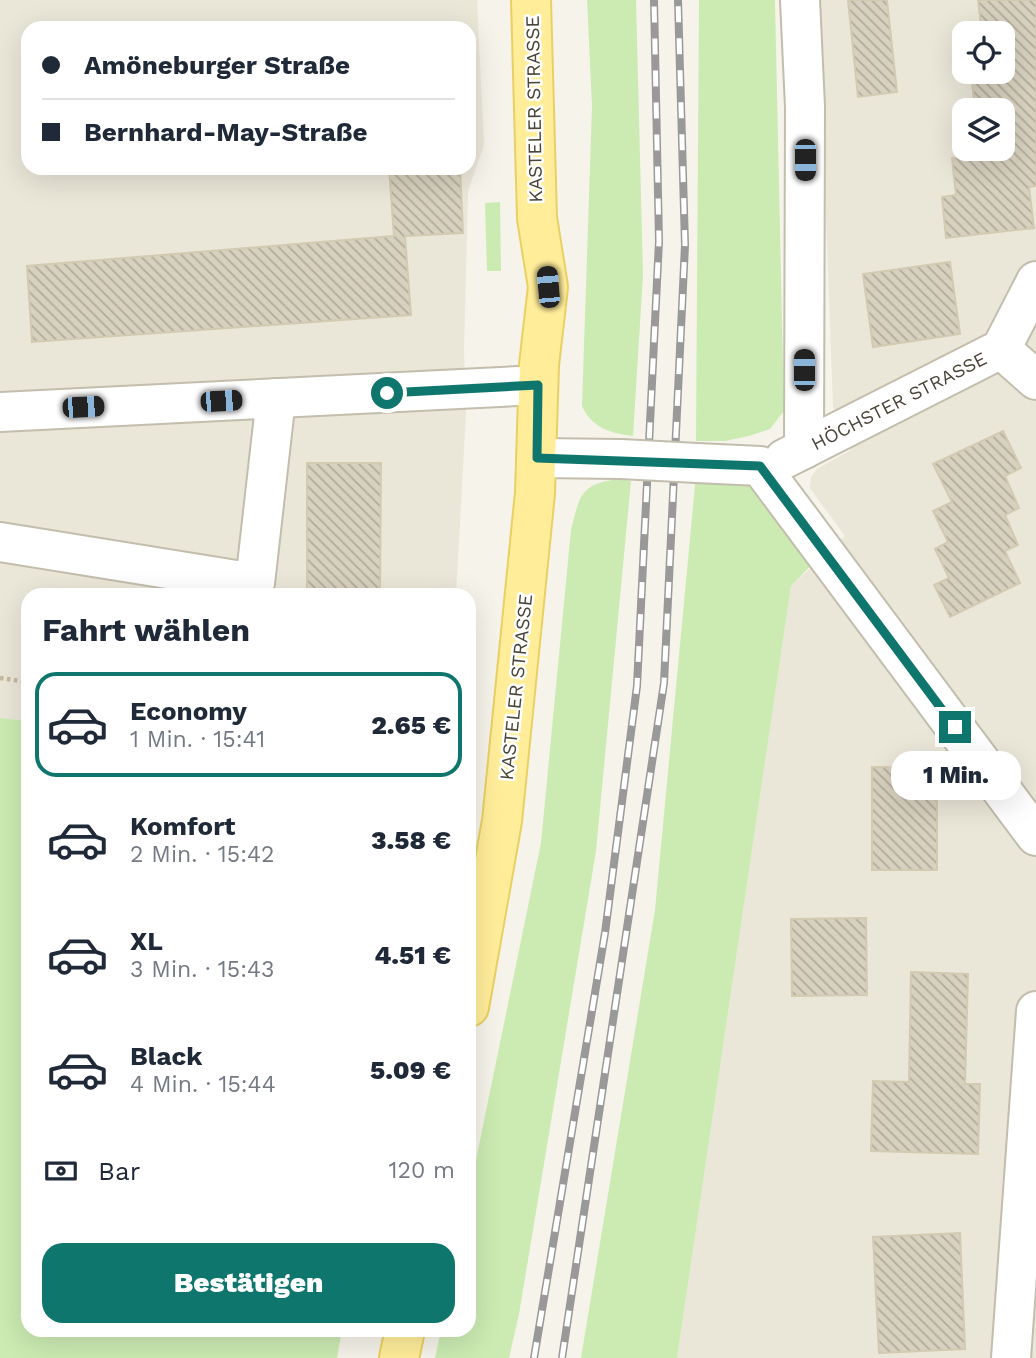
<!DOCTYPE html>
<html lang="de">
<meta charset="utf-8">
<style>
body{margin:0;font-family:"Work Sans",sans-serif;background:#f2f2f3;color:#1f2937;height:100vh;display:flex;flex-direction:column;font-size:26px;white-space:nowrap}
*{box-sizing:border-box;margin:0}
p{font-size:23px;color:#747a83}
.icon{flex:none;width:38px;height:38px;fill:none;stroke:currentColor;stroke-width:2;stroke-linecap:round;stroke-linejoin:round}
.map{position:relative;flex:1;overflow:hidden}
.side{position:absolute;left:21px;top:588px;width:455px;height:749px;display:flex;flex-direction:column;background:#fff;border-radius:21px;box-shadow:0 7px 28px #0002}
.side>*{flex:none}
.guide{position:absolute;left:21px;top:21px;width:455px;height:154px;border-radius:21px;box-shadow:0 7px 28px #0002;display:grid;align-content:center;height:154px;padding:0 21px;background:#fff}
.buttons{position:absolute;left:952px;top:21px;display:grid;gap:14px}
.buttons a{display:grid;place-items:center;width:63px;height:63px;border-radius:14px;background:#fff;box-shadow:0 7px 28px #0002;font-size:35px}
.end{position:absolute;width:32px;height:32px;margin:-16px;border:9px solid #0f766e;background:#fff;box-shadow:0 0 0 4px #fff}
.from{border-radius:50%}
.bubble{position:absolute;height:49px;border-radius:21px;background:#fff;box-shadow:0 7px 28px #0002;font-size:23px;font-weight:800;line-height:49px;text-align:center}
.car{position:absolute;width:21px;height:42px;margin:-21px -10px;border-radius:9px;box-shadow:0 0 5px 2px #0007;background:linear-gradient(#222 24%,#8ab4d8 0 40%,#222 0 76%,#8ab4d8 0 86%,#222 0)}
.guide b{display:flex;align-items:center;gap:24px;height:66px;font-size:26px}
.guide b+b{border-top:2px solid #e0e1e3}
.guide i{width:18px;height:18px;background:#1f2937}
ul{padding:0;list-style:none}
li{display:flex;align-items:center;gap:21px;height:105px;margin:0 14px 10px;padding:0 7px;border:4px solid transparent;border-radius:21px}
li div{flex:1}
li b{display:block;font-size:26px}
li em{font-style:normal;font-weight:800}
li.active{border-color:#0f766e}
li>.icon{width:63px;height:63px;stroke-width:1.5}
h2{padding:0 21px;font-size:32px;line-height:84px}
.pay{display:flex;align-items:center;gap:18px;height:77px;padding:0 21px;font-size:26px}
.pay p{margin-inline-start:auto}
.action{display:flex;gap:14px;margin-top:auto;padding:14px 21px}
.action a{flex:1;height:80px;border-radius:21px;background:#0f766e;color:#fff;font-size:28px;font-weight:800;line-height:80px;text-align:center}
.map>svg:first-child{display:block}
</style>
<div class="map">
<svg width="1036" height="1358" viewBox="0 0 1036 1358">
<defs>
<pattern id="building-back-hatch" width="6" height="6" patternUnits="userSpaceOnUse" patternTransform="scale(1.75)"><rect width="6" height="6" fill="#d8d1bf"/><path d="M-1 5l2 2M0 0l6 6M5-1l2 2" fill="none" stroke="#b1ab9c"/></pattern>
</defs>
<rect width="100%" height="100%" fill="#f6f3ea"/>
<!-- residential -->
<g fill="#eae6d8" fill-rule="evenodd">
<path d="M0,0h477l7,145 -16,46 -4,161 2,61 -10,182h-428v126l-28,-3zM28,28h441v140h-441z"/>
<path d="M818,0h218v1358h-359l114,-772 54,-50 -35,-48 1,-11 6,-8 34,-19 -18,-44zM964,33h39v39h-39zM964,110h39v39h-39z"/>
</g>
<!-- grass -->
<g fill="#cbebb2">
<path d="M587,0h49l7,275 -10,161c-23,-3 -41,-8 -51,-30l10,-300z"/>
<polygon points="699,0 775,0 775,3 784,411 770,429 749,436 725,441 696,441"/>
<polygon points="500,202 501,271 487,271 485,203"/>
<polygon points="697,464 760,466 824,552 791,586 677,1358 581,1358 655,910"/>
<path d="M619,479l12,2 -35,370 -77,463 -10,44h-74l6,-28h28v-136l72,-351 30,-313c9,-35 9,-46 48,-51z"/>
<polygon points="0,718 28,721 28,1330 342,1330 337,1358 0,1358"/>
</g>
<!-- building -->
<g fill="url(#building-back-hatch)" stroke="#d3cab2" stroke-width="2">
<polygon points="848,0 887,0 897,92 858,97"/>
<polygon points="978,0 1036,0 1036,186 1029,187 1034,228 946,238 942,197 956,195 952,158 966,156 965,149 1003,149 1003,110 975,110 971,72 1003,72 1003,33 982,33"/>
<polygon points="389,168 460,168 463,233 405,236 411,315 32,342 27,266 394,236"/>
<polygon points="950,262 960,334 873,347 863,274"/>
<polygon points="1003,431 1021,468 1005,476 1019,508 1005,515 1018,545 1005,551 1020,583 950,617 934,585 949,578 935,549 948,542 933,511 952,502 933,464"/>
<polygon points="307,463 381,463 380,595 307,595"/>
<polygon points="872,767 937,768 937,870 872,870"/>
<polygon points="866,918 867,995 792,996 791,919"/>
<polygon points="911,972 968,974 965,1084 980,1084 978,1154 871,1151 873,1081 909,1082"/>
<polygon points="960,1233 965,1349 879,1353 873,1237"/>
</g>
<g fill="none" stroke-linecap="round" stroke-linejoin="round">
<!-- minor casing -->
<g stroke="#c2bdac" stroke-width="42">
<g id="minor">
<polyline points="800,0 805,107 804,449"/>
<polyline points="1001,349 1036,380"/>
<polyline points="0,412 538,385"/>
<polyline points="537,458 621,459"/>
<polyline points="784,459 1001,349 1036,281"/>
<polyline points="697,463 760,466 1036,836"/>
<polyline points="0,542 255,583 276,398"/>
<polyline points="1011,1358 1036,1011"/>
</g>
</g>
<!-- major casing -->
<g stroke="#e9d064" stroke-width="42">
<g id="major">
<polyline points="469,1007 502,821 535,493 539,365 548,287 537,218 531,0"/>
<polyline points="399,1358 405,1330"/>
</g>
</g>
<!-- path -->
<polyline stroke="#c4ba9d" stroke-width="4.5" stroke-dasharray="3.5 3.5" stroke-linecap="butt" points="0,678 28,682"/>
<!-- minor -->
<use href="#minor" stroke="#fff" stroke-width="38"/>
<!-- major -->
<use href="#major" stroke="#ffed9a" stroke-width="38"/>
<!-- rail casing -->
<g stroke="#999" stroke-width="8">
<g id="rail">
<polyline points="534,1358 605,933 637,686 659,241 654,0"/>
<polyline points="562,1358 664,683 685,245 678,0"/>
</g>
</g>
<!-- rail -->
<use href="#rail" stroke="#fff" stroke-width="5" stroke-dasharray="16" stroke-linecap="butt"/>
<!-- minor-bridge casing -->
<g stroke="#c2bdac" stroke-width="42" stroke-linecap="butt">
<polyline id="minor-bridge" points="621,459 697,463"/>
</g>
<!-- minor-bridge -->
<use href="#minor-bridge" stroke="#fff" stroke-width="38"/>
</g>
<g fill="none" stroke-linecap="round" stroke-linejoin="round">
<!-- route -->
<polyline stroke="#0f766e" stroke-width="9" points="387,393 538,385 537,458 760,466 955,727"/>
</g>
<g text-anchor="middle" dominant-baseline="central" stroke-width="5" stroke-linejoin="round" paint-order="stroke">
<!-- street labels -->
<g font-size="19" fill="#4a4538" stroke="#fff">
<text transform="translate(534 109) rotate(-91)">KASTELER STRASSE</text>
<text transform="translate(899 401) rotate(-27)">HÖCHSTER STRASSE</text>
<text transform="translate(516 687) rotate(-84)">KASTELER STRASSE</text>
</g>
</g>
</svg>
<div class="buttons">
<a><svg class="icon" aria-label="locate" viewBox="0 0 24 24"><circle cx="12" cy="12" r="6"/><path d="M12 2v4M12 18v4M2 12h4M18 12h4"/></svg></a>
<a><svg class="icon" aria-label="layers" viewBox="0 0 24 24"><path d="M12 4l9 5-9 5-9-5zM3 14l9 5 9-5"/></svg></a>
</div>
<i class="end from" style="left:387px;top:393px"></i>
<i class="end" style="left:955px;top:727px"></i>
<div class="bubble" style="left:891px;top:751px;width:130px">1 Min.</div>
<i class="car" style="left:805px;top:160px;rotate:180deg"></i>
<i class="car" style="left:548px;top:287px;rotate:355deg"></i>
<i class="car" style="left:804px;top:370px;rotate:0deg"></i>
<i class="car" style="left:221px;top:401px;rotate:87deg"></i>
<i class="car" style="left:83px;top:407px;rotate:87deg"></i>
<div class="guide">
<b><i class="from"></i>Amöneburger Straße</b>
<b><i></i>Bernhard-May-Straße</b>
</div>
<section class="side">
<h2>Fahrt wählen</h2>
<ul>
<li class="active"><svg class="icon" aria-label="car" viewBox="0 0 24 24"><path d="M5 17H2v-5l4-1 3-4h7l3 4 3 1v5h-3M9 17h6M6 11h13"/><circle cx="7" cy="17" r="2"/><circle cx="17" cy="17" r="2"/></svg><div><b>Economy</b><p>1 Min. · 15:41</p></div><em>2.65 €</em></li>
<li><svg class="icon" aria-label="car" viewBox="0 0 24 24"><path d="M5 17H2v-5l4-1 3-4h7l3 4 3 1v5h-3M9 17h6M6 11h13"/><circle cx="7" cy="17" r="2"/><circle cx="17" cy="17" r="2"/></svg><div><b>Komfort</b><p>2 Min. · 15:42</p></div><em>3.58 €</em></li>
<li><svg class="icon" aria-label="car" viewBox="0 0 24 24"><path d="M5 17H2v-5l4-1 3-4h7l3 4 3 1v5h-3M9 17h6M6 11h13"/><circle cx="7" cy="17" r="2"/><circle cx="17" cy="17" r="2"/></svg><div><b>XL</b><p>3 Min. · 15:43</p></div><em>4.51 €</em></li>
<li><svg class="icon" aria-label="car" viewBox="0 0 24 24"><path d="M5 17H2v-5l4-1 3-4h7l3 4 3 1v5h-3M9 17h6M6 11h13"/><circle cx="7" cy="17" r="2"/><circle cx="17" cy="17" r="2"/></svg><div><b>Black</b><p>4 Min. · 15:44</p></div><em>5.09 €</em></li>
</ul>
<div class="pay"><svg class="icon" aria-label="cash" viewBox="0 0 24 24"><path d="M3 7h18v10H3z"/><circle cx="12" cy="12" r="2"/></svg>Bar<p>120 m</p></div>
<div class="action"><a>Bestätigen</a></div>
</section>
</div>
